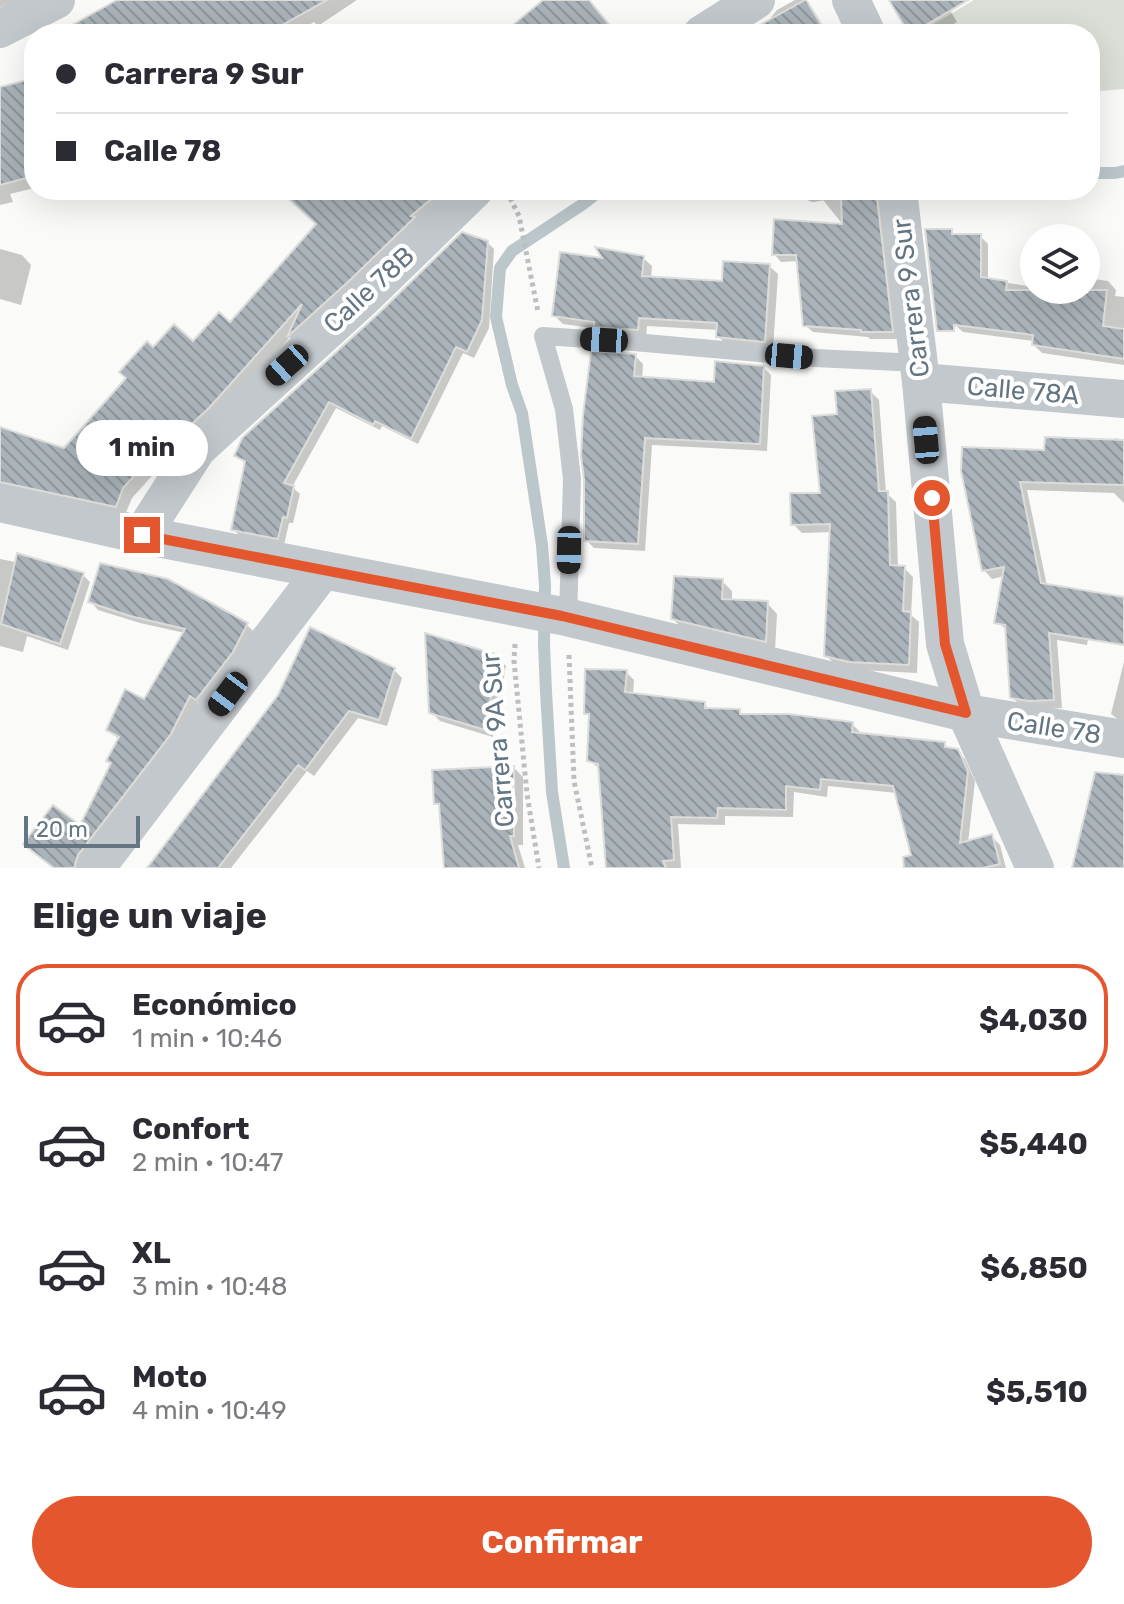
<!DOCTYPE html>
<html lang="es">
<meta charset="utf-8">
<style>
body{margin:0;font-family:Rubik,sans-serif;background:#f7f7f7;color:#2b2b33;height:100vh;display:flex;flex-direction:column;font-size:30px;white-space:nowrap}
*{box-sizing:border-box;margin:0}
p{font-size:26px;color:#7c7c81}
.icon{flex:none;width:44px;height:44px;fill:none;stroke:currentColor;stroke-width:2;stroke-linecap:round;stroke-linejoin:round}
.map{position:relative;height:868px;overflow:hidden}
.panel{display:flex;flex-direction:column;background:#fff;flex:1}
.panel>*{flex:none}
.banner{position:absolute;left:24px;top:24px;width:1076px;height:176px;border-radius:32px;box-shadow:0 8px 32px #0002;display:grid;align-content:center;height:176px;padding:0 32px;background:#fff}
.fabs{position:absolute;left:1020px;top:224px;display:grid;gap:16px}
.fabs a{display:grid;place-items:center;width:80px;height:80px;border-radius:50%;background:#fff;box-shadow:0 8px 32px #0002;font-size:40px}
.scale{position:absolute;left:24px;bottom:20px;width:116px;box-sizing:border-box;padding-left:8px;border:4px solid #657683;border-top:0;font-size:22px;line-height:28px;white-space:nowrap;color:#657683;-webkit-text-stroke:6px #fff;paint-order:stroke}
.end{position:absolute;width:36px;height:36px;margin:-18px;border:10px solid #e4572e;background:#fff;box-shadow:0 0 0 4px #fff}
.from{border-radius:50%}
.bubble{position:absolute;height:56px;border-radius:28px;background:#fff;box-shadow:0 8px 32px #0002;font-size:26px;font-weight:700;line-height:56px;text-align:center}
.car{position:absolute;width:24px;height:48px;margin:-24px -12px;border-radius:10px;box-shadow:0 0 6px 2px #0007;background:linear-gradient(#222 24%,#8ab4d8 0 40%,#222 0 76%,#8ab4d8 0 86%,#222 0)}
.banner b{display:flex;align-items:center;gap:28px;height:76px;font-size:30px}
.banner b+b{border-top:2px solid #e1e1e2}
.banner i{width:20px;height:20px;background:#2b2b33}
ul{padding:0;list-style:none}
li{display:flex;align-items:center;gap:24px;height:112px;margin:0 16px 12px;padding:0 16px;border:4px solid transparent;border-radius:32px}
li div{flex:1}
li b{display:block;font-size:30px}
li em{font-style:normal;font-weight:700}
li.selected{border-color:#e4572e}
li>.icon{width:72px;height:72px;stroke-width:1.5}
h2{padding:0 32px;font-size:36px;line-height:96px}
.action{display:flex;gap:16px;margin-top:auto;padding:16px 32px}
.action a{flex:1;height:92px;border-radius:48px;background:#e4572e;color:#fff;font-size:32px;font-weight:700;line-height:92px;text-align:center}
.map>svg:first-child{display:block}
</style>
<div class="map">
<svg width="1124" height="868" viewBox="0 0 1124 868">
<defs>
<pattern id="building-back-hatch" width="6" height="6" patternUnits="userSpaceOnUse" patternTransform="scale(2)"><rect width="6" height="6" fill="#aab3b9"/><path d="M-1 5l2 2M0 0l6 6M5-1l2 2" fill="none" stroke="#8e969c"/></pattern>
</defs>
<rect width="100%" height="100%" fill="#fafaf8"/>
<!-- green -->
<polygon fill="#dadfd7" points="974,0 1124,0 1124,89 1090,92 1090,34 917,34"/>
<!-- shadow -->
<g fill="#0003">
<polygon points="0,0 20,0 0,7"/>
<polygon points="121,0 357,0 318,26 314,22 293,34 66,34"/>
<polygon points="795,0 806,0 809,3 828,34 747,34 769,20 777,10"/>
<polygon points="913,0 944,0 957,22 936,34 919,34 917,31"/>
<polygon points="34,80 34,188 10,194 13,202 0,205 0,89"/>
<polygon points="351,190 461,190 298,345 290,337 219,417 189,435 132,498 125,515 0,490 0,429 64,450 154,350 193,344 230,325"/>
<polygon points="559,190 583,190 568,199"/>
<polygon points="815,190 884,190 899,339 870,339 868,337 813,332 805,325 799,261 781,262 774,254 844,226"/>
<polygon points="980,236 988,244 988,280 1034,287 1034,290 1086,290 1086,278 1108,281 1116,290 1115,296 1124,297 1124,365 1042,353 1034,345 1034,341 963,332 954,324"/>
<polygon points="487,242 494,249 489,328 474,358 463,353 418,444 382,426 380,430 336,408 292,487 300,494 293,523 289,523 284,545 240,536 233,529 246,464 236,455"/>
<polygon points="0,249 22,255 31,265 21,305 0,299"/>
<polygon points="643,258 652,266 651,279 724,283 769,266 778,274 773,349 727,345 718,336 719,330 647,326 646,338 604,335 599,329 563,324 554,315 606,260"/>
<polygon points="635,356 643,364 642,379 716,384 763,367 771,375 767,451 652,445 645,551 594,548 586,540"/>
<polygon points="870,391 879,400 886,493 896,502 898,568 904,568 913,577 911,615 919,622 917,673 859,670 835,664 826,656 832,532 802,533 793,524 822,495 839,416"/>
<polygon points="1115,438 1124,440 1124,503 1114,493 1027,490 1047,586 1095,601 1087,645 1057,640 1062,708 1039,709 1021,706 1012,697 1008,631 997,622 1005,576 992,579 984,570 963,471 1046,452 1115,442"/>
<polygon points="0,559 83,575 90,582 68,650 27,636 23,652 0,646"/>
<polygon points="168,581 247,625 255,633 205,706 198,702 178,742 84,868 54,868 80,828 112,764 120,740 108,730 145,702 185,633 140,623 98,610 91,602"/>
<polygon points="722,581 732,591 732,601 767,603 777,614 775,651 683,629 673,619"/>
<polygon points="497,657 506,666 493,737 440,721 431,712"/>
<polygon points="1124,662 1124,724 1111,714"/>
<polygon points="394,670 402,678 387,726 358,718 314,776 307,771 231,868 150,868"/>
<polygon points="626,672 634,680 633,695 704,704 710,710 739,711 744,716 852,724 860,732 860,734 945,744 950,750 957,751 965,759 975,781 968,843 992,837 1000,845 1006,868 913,868 913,857 897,793 828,786 827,797 794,792 793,817 725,816 725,825 678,824 681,868 608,868 600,769 589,760 590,718 586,713"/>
<polygon points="514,768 523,777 523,845 518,845 525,868 446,868 442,809 436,803"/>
</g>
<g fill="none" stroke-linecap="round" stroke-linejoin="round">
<!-- stream -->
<g stroke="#bbc7cb" stroke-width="12">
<polyline points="1090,173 1115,173 1124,171"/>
<polyline points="797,190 813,196 846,190"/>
<polyline points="564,868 552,792 546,692 544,644 545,585 542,545 522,413 512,385 496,317 500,268 512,251 583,204 601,190"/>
</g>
</g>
<!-- building -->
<g fill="url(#building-back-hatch)" stroke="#dcdcda" stroke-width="2">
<polygon points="117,0 327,0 266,34 56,34"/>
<polygon points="543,0 589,0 617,34 502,34"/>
<polygon points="806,0 827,34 744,34 805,0"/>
<polygon points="889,0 968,0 911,34 909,34"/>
<polygon points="34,78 34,176 0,185 0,87"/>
<polygon points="279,190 442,190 411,216 415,217 349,281 287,337 302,304 209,408 183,432 179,427 123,488 116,507 0,482 0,427 64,448 126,378 119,372 147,341 153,347 174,324 193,341 219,312 230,322 316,224"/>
<polygon points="841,198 877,198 893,332 861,332 861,330 803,326 796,255 772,255 774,219 842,224"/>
<polygon points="925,229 952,229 952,234 981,234 981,277 1007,281 1006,290 1107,290 1103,326 1124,329 1124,359 1032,345 1033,335 954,325 954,331 937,331"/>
<polygon points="462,232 488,241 482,320 467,352 456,347 411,439 375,421 373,425 329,402 284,483 294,486 287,518 283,517 278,539 231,530 245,461 234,456 242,438 379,313"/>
<polygon points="595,247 644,256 642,276 722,281 723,261 770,264 765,342 716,337 717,323 639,318 638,330 594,327 594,322 552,316 560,252 602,258"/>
<polygon points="591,351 636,354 634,376 714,382 715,361 764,366 760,444 645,438 638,544 584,541 584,479 581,456 583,415"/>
<polygon points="871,389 879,491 888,491 890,565 905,566 903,611 911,612 909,665 849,662 824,656 830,524 791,525 790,493 820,493 812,416 837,414 835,391"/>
<polygon points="1045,437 1124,440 1124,485 1020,482 1041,583 1124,597 1124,645 1049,633 1054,700 1029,701 1010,698 1005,625 994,623 1004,567 982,571 961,471 962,447 1044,450"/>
<polygon points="17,553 84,573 60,644 1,624"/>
<polygon points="100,563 168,579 248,623 233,652 196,700 190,696 171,734 78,855 74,868 54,868 23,844 53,805 80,825 111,763 106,761 119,737 106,730 125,689 144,699 185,629 130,616 88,602"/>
<polygon points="674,576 723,579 722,599 768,601 766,642 671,619"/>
<polygon points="310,627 395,668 379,720 349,711 305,770 298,765 218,868 147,868 278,695"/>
<polygon points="425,633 498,655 485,730 429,713"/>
<polygon points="585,669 627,670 625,692 705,702 705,708 740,709 740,714 789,714 853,722 852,732 945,742 945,747 958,749 968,771 960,843 992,834 1000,864 983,868 904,868 903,857 911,855 893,786 821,779 820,790 786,786 786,810 718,808 717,818 671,817 674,860 663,861 666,868 606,868 598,764 587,761 589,714 584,714"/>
<polygon points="514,766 514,836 510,836 519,868 444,868 439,804 434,804 432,770"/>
<polygon points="1095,772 1124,775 1124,868 1072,868"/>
</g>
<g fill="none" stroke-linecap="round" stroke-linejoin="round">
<!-- path -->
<g stroke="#bbbfc2" stroke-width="5" stroke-dasharray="4 4" stroke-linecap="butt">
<polyline points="510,198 519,216 538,312"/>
<polyline points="515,644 514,661 527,794 539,868"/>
<polyline points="569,655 574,781 592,868"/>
</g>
<!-- service -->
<polyline stroke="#c3c8cc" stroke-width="18" points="568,618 572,479 564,409 543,336 634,342 815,358 919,363"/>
<!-- minor -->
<g stroke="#c3c8cc" stroke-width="38">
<polyline points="851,0 867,34"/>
<polyline points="0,29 56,0"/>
<polyline points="702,34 756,0"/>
<polyline points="898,190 921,382 945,644 966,713 1035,868"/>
<polyline points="921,382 1124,399"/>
<polyline points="0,503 142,535 562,616 966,713 1124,739"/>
<polyline points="142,535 197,449 364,297 474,190"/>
<polyline points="96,868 323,570"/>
</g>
</g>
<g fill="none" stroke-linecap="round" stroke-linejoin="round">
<!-- route -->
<polyline stroke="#e4572e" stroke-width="10" points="142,535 562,616 966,713 945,644 932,498"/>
</g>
<g text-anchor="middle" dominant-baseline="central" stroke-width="8" stroke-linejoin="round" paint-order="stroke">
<!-- street labels -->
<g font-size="26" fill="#657683" stroke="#fff">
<text transform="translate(369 290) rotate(-43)">Calle 78B</text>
<text transform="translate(911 298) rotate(-97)">Carrera 9 Sur</text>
<text transform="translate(1023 391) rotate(5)">Calle 78A</text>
<text transform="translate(1054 728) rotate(9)">Calle 78</text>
<text transform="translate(498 740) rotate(-95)">Carrera 9A Sur</text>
</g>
</g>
</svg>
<div class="fabs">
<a><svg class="icon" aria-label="layers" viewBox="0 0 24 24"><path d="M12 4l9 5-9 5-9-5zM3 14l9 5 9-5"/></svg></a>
</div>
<div class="scale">20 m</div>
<i class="end from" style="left:932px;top:498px"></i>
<i class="end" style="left:142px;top:535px"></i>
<div class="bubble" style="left:76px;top:420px;width:132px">1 min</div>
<i class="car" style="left:604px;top:340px;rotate:273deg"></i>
<i class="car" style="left:789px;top:356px;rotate:95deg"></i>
<i class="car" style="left:287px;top:365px;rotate:228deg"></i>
<i class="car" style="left:926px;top:440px;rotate:355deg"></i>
<i class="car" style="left:569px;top:550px;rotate:181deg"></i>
<i class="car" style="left:228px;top:694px;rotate:217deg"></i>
<div class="banner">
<b><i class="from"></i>Carrera 9 Sur</b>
<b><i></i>Calle 78</b>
</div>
</div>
<section class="panel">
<h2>Elige un viaje</h2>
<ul>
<li class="selected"><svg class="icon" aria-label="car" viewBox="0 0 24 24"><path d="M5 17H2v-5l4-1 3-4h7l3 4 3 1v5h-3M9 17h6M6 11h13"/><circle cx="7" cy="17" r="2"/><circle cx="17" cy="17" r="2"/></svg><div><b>Económico</b><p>1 min · 10:46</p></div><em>$4,030</em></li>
<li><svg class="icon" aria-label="car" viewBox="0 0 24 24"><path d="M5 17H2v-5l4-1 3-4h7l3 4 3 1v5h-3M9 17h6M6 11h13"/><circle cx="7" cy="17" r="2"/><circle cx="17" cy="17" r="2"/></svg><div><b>Confort</b><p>2 min · 10:47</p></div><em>$5,440</em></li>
<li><svg class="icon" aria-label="car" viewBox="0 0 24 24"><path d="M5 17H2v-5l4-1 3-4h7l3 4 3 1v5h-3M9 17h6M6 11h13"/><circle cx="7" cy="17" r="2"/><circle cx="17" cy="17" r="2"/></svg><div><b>XL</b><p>3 min · 10:48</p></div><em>$6,850</em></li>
<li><svg class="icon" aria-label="car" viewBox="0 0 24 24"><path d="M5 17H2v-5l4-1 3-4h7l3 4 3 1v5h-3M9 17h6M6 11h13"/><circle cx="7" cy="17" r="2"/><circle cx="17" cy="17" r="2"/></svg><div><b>Moto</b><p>4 min · 10:49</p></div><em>$5,510</em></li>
</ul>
<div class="action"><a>Confirmar</a></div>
</section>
